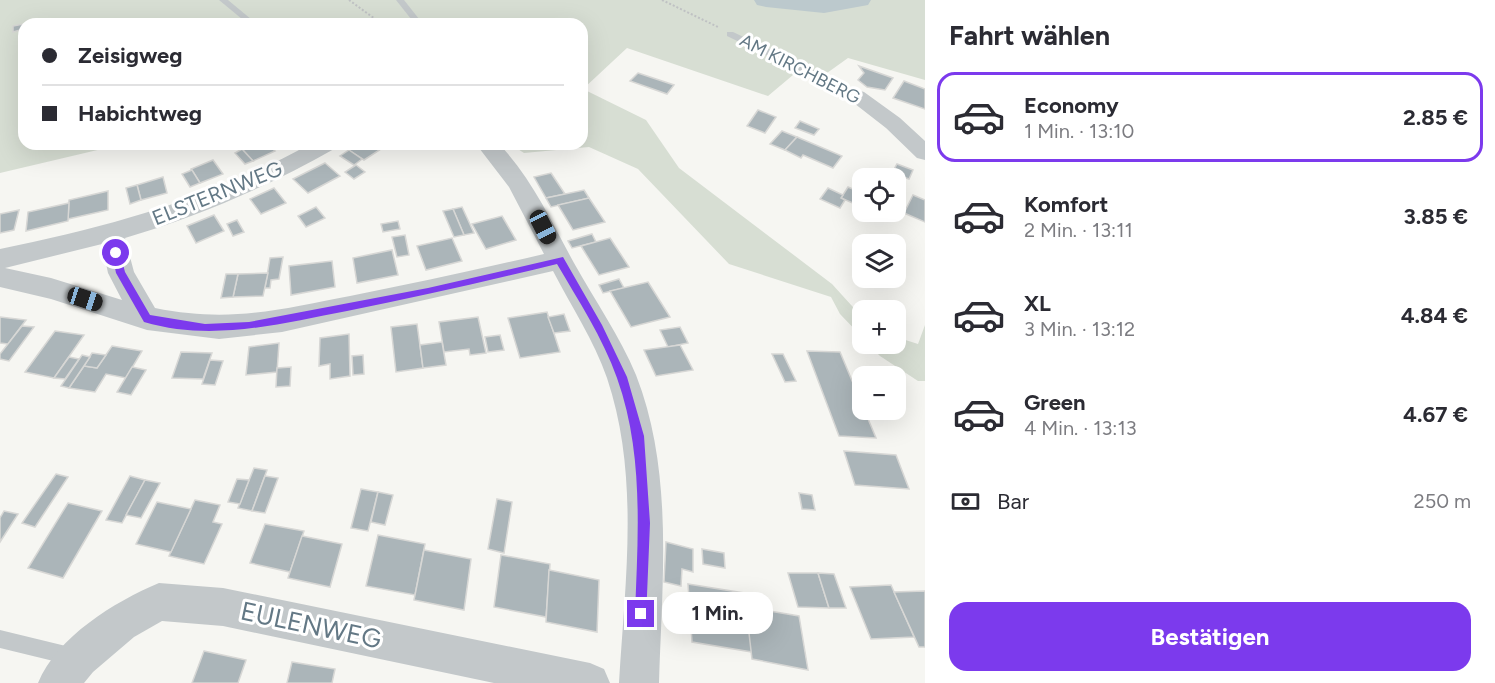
<!DOCTYPE html>
<html lang="de">
<meta charset="utf-8">
<style>
body{margin:0;font-family:Figtree,sans-serif;background:#f2f2f3;color:#2b2b33;height:100vh;display:flex;flex-direction:column;font-size:22px;white-space:nowrap}
*{box-sizing:border-box;margin:0}
p{font-size:20px;color:#7c7c81}
.icon{flex:none;width:33px;height:33px;fill:none;stroke:currentColor;stroke-width:2;stroke-linecap:round;stroke-linejoin:round}
.map{position:relative;flex:1;overflow:hidden}
.drawer{display:flex;flex-direction:column;background:#fff;width:570px}
.drawer>*{flex:none}
.banner{position:absolute;left:18px;top:18px;width:570px;height:132px;border-radius:18px;box-shadow:0 6px 24px #0002;display:grid;align-content:center;height:132px;padding:0 24px;background:#fff}
.buttons{position:absolute;left:852px;top:168px;display:grid;gap:12px}
.buttons a{display:grid;place-items:center;width:54px;height:54px;border-radius:12px;background:#fff;box-shadow:0 6px 24px #0002;font-size:30px}
.end{position:absolute;width:27px;height:27px;margin:-14px;border:8px solid #7c3aed;background:#fff;box-shadow:0 0 0 3px #fff}
.from{border-radius:50%}
.bubble{position:absolute;height:42px;border-radius:18px;background:#fff;box-shadow:0 6px 24px #0002;font-size:20px;font-weight:700;line-height:42px;text-align:center}
.car{position:absolute;width:18px;height:36px;margin:-18px -9px;border-radius:8px;box-shadow:0 0 4px 2px #0007;background:linear-gradient(#222 24%,#8ab4d8 0 40%,#222 0 76%,#8ab4d8 0 86%,#222 0)}
.banner b{display:flex;align-items:center;gap:21px;height:57px;font-size:22px}
.banner b+b{border-top:2px solid #e1e1e2}
.banner i{width:15px;height:15px;background:#2b2b33}
ul{padding:0;list-style:none}
li{display:flex;align-items:center;gap:18px;height:90px;margin:0 12px 9px;padding:0 12px;border:3px solid transparent;border-radius:18px}
li div{flex:1}
li b{display:block;font-size:22px}
li em{font-style:normal;font-weight:700}
li.current{border-color:#7c3aed}
li>.icon{width:54px;height:54px;stroke-width:1.5}
h2{padding:0 24px;font-size:27px;line-height:72px}
.pay{display:flex;align-items:center;gap:15px;height:66px;padding:0 24px;font-size:22px}
.pay p{margin-inline-start:auto}
.cta{display:flex;gap:12px;margin-top:auto;padding:12px 24px}
.cta a{flex:1;height:69px;border-radius:18px;background:#7c3aed;color:#fff;font-size:24px;font-weight:700;line-height:69px;text-align:center}
main{display:flex;flex:1;min-height:0}
.map>svg:first-child{display:block}
</style>
<main>
<div class="map">
<svg width="925" height="683" viewBox="0 0 925 683">
<rect width="100%" height="100%" fill="#f6f6f2"/>
<!-- green -->
<g fill="#d7ded3">
<polygon points="0,0 925,0 925,80 848,58 827,73 793,75 768,96 627,48 583,89 646,120 679,168 832,284 862,317 862,337 840,314 831,297 729,264 638,169 589,147 524,153 510,144 582,144 582,24 24,24 24,144 123,144 0,173"/>
<polygon points="925,325 925,381 918,381 880,356 868,344 896,344 896,337 918,344"/>
</g>
<g fill="none" stroke-linecap="round" stroke-linejoin="round">
<!-- river -->
<polygon fill="#bcc9cd" fill-rule="evenodd" points="754,0 871,0 868,5 824,13 766,7 757,5"/>
</g>
<!-- building -->
<g fill="#abb5b9" stroke="#d7d7d5" stroke-width="1.5">
<polygon points="39,21 39,24 24,24 24,29 13,32 13,26"/>
<polygon points="859,66 893,78 885,90 867,87 858,80 864,73"/>
<polygon points="638,73 674,85 667,94 630,81"/>
<polygon points="904,81 925,89 925,109 893,98"/>
<polygon points="758,110 776,117 765,133 747,126"/>
<polygon points="800,121 819,129 814,135 795,128"/>
<polygon points="782,131 797,137 785,150 770,144"/>
<polygon points="797,137 842,156 833,168 803,155 801,158 785,150"/>
<polygon points="249,144 268,144 275,151 253,161 241,148"/>
<polygon points="355,144 373,144 381,149 364,160 347,149"/>
<polygon points="242,149 253,161 245,164 235,153"/>
<polygon points="349,150 362,159 354,165 340,156"/>
<polygon points="213,160 223,174 200,183 191,169"/>
<polygon points="325,163 340,176 308,193 293,179"/>
<polygon points="897,164 913,170 909,179 892,173"/>
<polygon points="356,165 365,172 354,179 345,172"/>
<polygon points="192,170 200,183 190,187 182,174"/>
<polygon points="551,173 565,194 546,198 534,177"/>
<polygon points="163,177 167,193 141,200 137,185"/>
<polygon points="137,185 141,200 130,204 126,188"/>
<polygon points="848,187 862,193 862,207 841,198"/>
<polygon points="274,188 286,203 261,214 250,199"/>
<polygon points="828,188 843,195 841,198 845,200 840,208 820,199"/>
<polygon points="584,190 589,198 551,207 546,198"/>
<polygon points="108,191 108,210 68,219 69,200"/>
<polygon points="913,195 925,200 925,222 904,213"/>
<polygon points="589,198 605,222 573,230 558,205"/>
<polygon points="69,203 68,221 26,231 28,212"/>
<polygon points="316,207 325,218 306,227 298,216"/>
<polygon points="462,207 474,233 464,235 453,209"/>
<polygon points="453,209 464,235 454,237 443,211"/>
<polygon points="19,210 14,230 0,233 0,214"/>
<polygon points="214,215 224,231 196,243 187,226"/>
<polygon points="502,216 516,240 486,249 472,224"/>
<polygon points="237,220 244,232 233,236 227,224"/>
<polygon points="398,221 400,229 383,232 381,224"/>
<polygon points="592,234 596,242 572,248 568,241"/>
<polygon points="405,235 409,255 397,257 392,237"/>
<polygon points="452,238 462,261 426,270 417,246"/>
<polygon points="610,238 629,267 599,275 581,246"/>
<polygon points="392,250 398,275 357,283 353,258"/>
<polygon points="283,257 279,279 271,280 270,288 265,288 270,258"/>
<polygon points="332,261 335,287 291,295 289,266"/>
<polygon points="268,273 263,296 233,297 238,274"/>
<polygon points="226,274 238,274 233,297 221,298"/>
<polygon points="619,279 624,288 603,293 599,285"/>
<polygon points="648,282 670,317 631,327 610,291"/>
<polygon points="547,312 560,352 520,358 508,318"/>
<polygon points="564,314 570,331 554,333 548,317"/>
<polygon points="0,317 26,320 8,344 0,343"/>
<polygon points="478,317 486,353 470,355 469,349 444,352 439,322"/>
<polygon points="417,324 423,368 396,372 391,327"/>
<polygon points="22,326 34,327 9,361 0,359 0,354"/>
<polygon points="680,327 688,343 668,347 660,330"/>
<polygon points="55,331 84,335 54,378 25,372"/>
<polygon points="349,334 350,376 330,379 330,364 319,366 320,338"/>
<polygon points="500,335 504,350 488,352 485,337"/>
<polygon points="442,342 446,365 423,368 420,345"/>
<polygon points="279,343 277,372 246,375 249,347"/>
<polygon points="680,345 693,370 656,376 644,350"/>
<polygon points="112,346 142,351 126,378 106,374 95,392 69,388 84,366 97,368"/>
<polygon points="807,351 840,352 876,438 839,436"/>
<polygon points="181,352 212,353 203,379 172,378"/>
<polygon points="92,353 106,355 97,368 84,366"/>
<polygon points="772,354 783,354 796,381 785,382"/>
<polygon points="82,355 90,357 69,388 61,386"/>
<polygon points="363,355 364,374 353,375 352,356"/>
<polygon points="69,357 79,359 65,379 54,378"/>
<polygon points="210,360 223,361 215,385 202,384"/>
<polygon points="132,367 146,370 131,395 117,392"/>
<polygon points="291,367 290,386 276,387 277,368"/>
<polygon points="844,451 896,455 909,489 855,485"/>
<polygon points="254,468 267,470 252,511 238,508"/>
<polygon points="56,474 68,477 35,527 22,523"/>
<polygon points="130,476 145,480 122,523 106,520"/>
<polygon points="265,476 278,478 265,513 252,511"/>
<polygon points="237,479 249,480 240,504 228,502"/>
<polygon points="145,480 160,483 141,518 126,515"/>
<polygon points="361,489 378,492 368,531 351,528"/>
<polygon points="378,492 393,495 385,525 371,522"/>
<polygon points="799,493 812,495 815,510 802,509"/>
<polygon points="497,499 512,502 504,553 488,549"/>
<polygon points="195,500 220,505 213,522 222,524 204,564 169,556"/>
<polygon points="157,502 191,509 171,552 136,544"/>
<polygon points="68,503 102,511 63,578 28,568"/>
<polygon points="4,511 18,514 0,542 0,518"/>
<polygon points="265,524 304,531 290,572 250,563"/>
<polygon points="378,535 425,544 415,595 366,586"/>
<polygon points="302,536 342,544 330,587 288,578"/>
<polygon points="666,542 693,549 693,572 682,569 681,586 664,582"/>
<polygon points="702,549 724,553 725,568 703,564"/>
<polygon points="424,550 471,559 464,610 414,600"/>
<polygon points="501,555 550,564 546,617 494,607"/>
<polygon points="549,570 599,580 597,632 546,622"/>
<polygon points="788,573 818,573 829,608 798,607"/>
<polygon points="818,573 834,574 846,608 829,608"/>
<polygon points="688,584 744,593 752,652 692,642"/>
<polygon points="891,585 914,637 871,639 850,587"/>
<polygon points="925,591 925,647 919,647 894,592"/>
<polygon points="746,607 799,616 808,670 752,659"/>
<polygon points="204,651 246,660 238,683 192,683"/>
<polygon points="292,662 335,669 332,683 287,683"/>
</g>
<g fill="none" stroke-linecap="round" stroke-linejoin="round">
<!-- path -->
<g stroke="#bfc1c3" stroke-width="2" stroke-dasharray="2 2" stroke-linecap="butt">
<polyline points="349,0 382,24"/>
<polyline points="662,0 718,27"/>
</g>
<!-- service -->
<g fill="#c3c8ca" fill-rule="evenodd">
<polygon points="219,0 228,0 257,24 248,24"/>
<polygon points="396,0 404,0 423,24 415,24"/>
<polygon points="727,32 733,32 843,84 862,96 854,98 727,36"/>
<polygon points="0,630 74,648 81,650 83,657 81,664 74,666 0,648"/>
</g>
<!-- minor -->
<g fill="#c3c8ca" fill-rule="evenodd">
<polygon points="857,90 864,92 900,118 925,141 925,160 917,158 886,128 850,100 847,96 850,92"/>
<path d="M310,144h27l-3,5c-67,38 -135,67 -209,89l9,34 21,36c74,15 123,2 195,-12 65,-13 129,-27 194,-42l-35,-67 -33,-43h23c33,34 53,79 75,119 21,38 46,73 62,112 38,97 26,206 23,308h-40c6,-101 21,-207 -12,-305 -13,-38 -36,-72 -54,-107l-271,61 -63,7 -72,-9 -96,-31 -51,-12v-38c108,-22 213,-51 310,-105zM102,244l6,29 14,27 -71,-22 -46,-10z"/>
<path d="M159,583l64,5 367,75 14,6 6,14h-116l-271,-57 -61,-5 -28,16 -41,35 -9,11h-46c19,-46 76,-81 121,-100z"/>
</g>
</g>
<!-- route -->
<path fill="#7c3aed" d="M116,250l4,3 5,19 25,43 55,9 44,-2 179,-34 135,-31 39,68 25,52 17,59 6,87 -4,96 -5,2 -4,-2 -2,-5c3,-79 9,-161 -18,-236 -14,-40 -39,-78 -60,-114 -70,17 -139,33 -210,47 -68,13 -135,31 -203,11l-28,-49 -4,-20z"/>
<g text-anchor="middle" dominant-baseline="central" stroke-width="6" stroke-linejoin="round" paint-order="stroke">
<!-- far-street labels -->
<g font-size="18" fill="#637885" stroke="#fff">
<text transform="translate(800 69) rotate(27)">AM KIRCHBERG</text>
</g>
<!-- street labels -->
<g font-size="21" fill="#637885" stroke="#fff">
<text transform="translate(217 193) rotate(-22)">ELSTERNWEG</text>
</g>
<!-- near-street labels -->
<g font-size="26" fill="#637885" stroke="#fff">
<text transform="translate(311 625) rotate(12)">EULENWEG</text>
</g>
</g>
</svg>
<div class="buttons">
<a><svg class="icon" aria-label="locate" viewBox="0 0 24 24"><circle cx="12" cy="12" r="6"/><path d="M12 2v4M12 18v4M2 12h4M18 12h4"/></svg></a>
<a><svg class="icon" aria-label="layers" viewBox="0 0 24 24"><path d="M12 4l9 5-9 5-9-5zM3 14l9 5 9-5"/></svg></a>
<a>+</a>
<a>−</a>
</div>
<i class="end from" style="left:116px;top:253px"></i>
<i class="end" style="left:641px;top:614px"></i>
<div class="bubble" style="left:662px;top:592px;width:111px">1 Min.</div>
<i class="car" style="left:543px;top:227px;rotate:153deg"></i>
<i class="car" style="left:85px;top:299px;rotate:108deg"></i>
<div class="banner">
<b><i class="from"></i>Zeisigweg</b>
<b><i></i>Habichtweg</b>
</div>
</div>
<section class="drawer">
<h2>Fahrt wählen</h2>
<ul>
<li class="current"><svg class="icon" aria-label="car" viewBox="0 0 24 24"><path d="M5 17H2v-5l4-1 3-4h7l3 4 3 1v5h-3M9 17h6M6 11h13"/><circle cx="7" cy="17" r="2"/><circle cx="17" cy="17" r="2"/></svg><div><b>Economy</b><p>1 Min. · 13:10</p></div><em>2.85 €</em></li>
<li><svg class="icon" aria-label="car" viewBox="0 0 24 24"><path d="M5 17H2v-5l4-1 3-4h7l3 4 3 1v5h-3M9 17h6M6 11h13"/><circle cx="7" cy="17" r="2"/><circle cx="17" cy="17" r="2"/></svg><div><b>Komfort</b><p>2 Min. · 13:11</p></div><em>3.85 €</em></li>
<li><svg class="icon" aria-label="car" viewBox="0 0 24 24"><path d="M5 17H2v-5l4-1 3-4h7l3 4 3 1v5h-3M9 17h6M6 11h13"/><circle cx="7" cy="17" r="2"/><circle cx="17" cy="17" r="2"/></svg><div><b>XL</b><p>3 Min. · 13:12</p></div><em>4.84 €</em></li>
<li><svg class="icon" aria-label="car" viewBox="0 0 24 24"><path d="M5 17H2v-5l4-1 3-4h7l3 4 3 1v5h-3M9 17h6M6 11h13"/><circle cx="7" cy="17" r="2"/><circle cx="17" cy="17" r="2"/></svg><div><b>Green</b><p>4 Min. · 13:13</p></div><em>4.67 €</em></li>
</ul>
<div class="pay"><svg class="icon" aria-label="cash" viewBox="0 0 24 24"><path d="M3 7h18v10H3z"/><circle cx="12" cy="12" r="2"/></svg>Bar<p>250 m</p></div>
<div class="cta"><a>Bestätigen</a></div>
</section>
</main>
